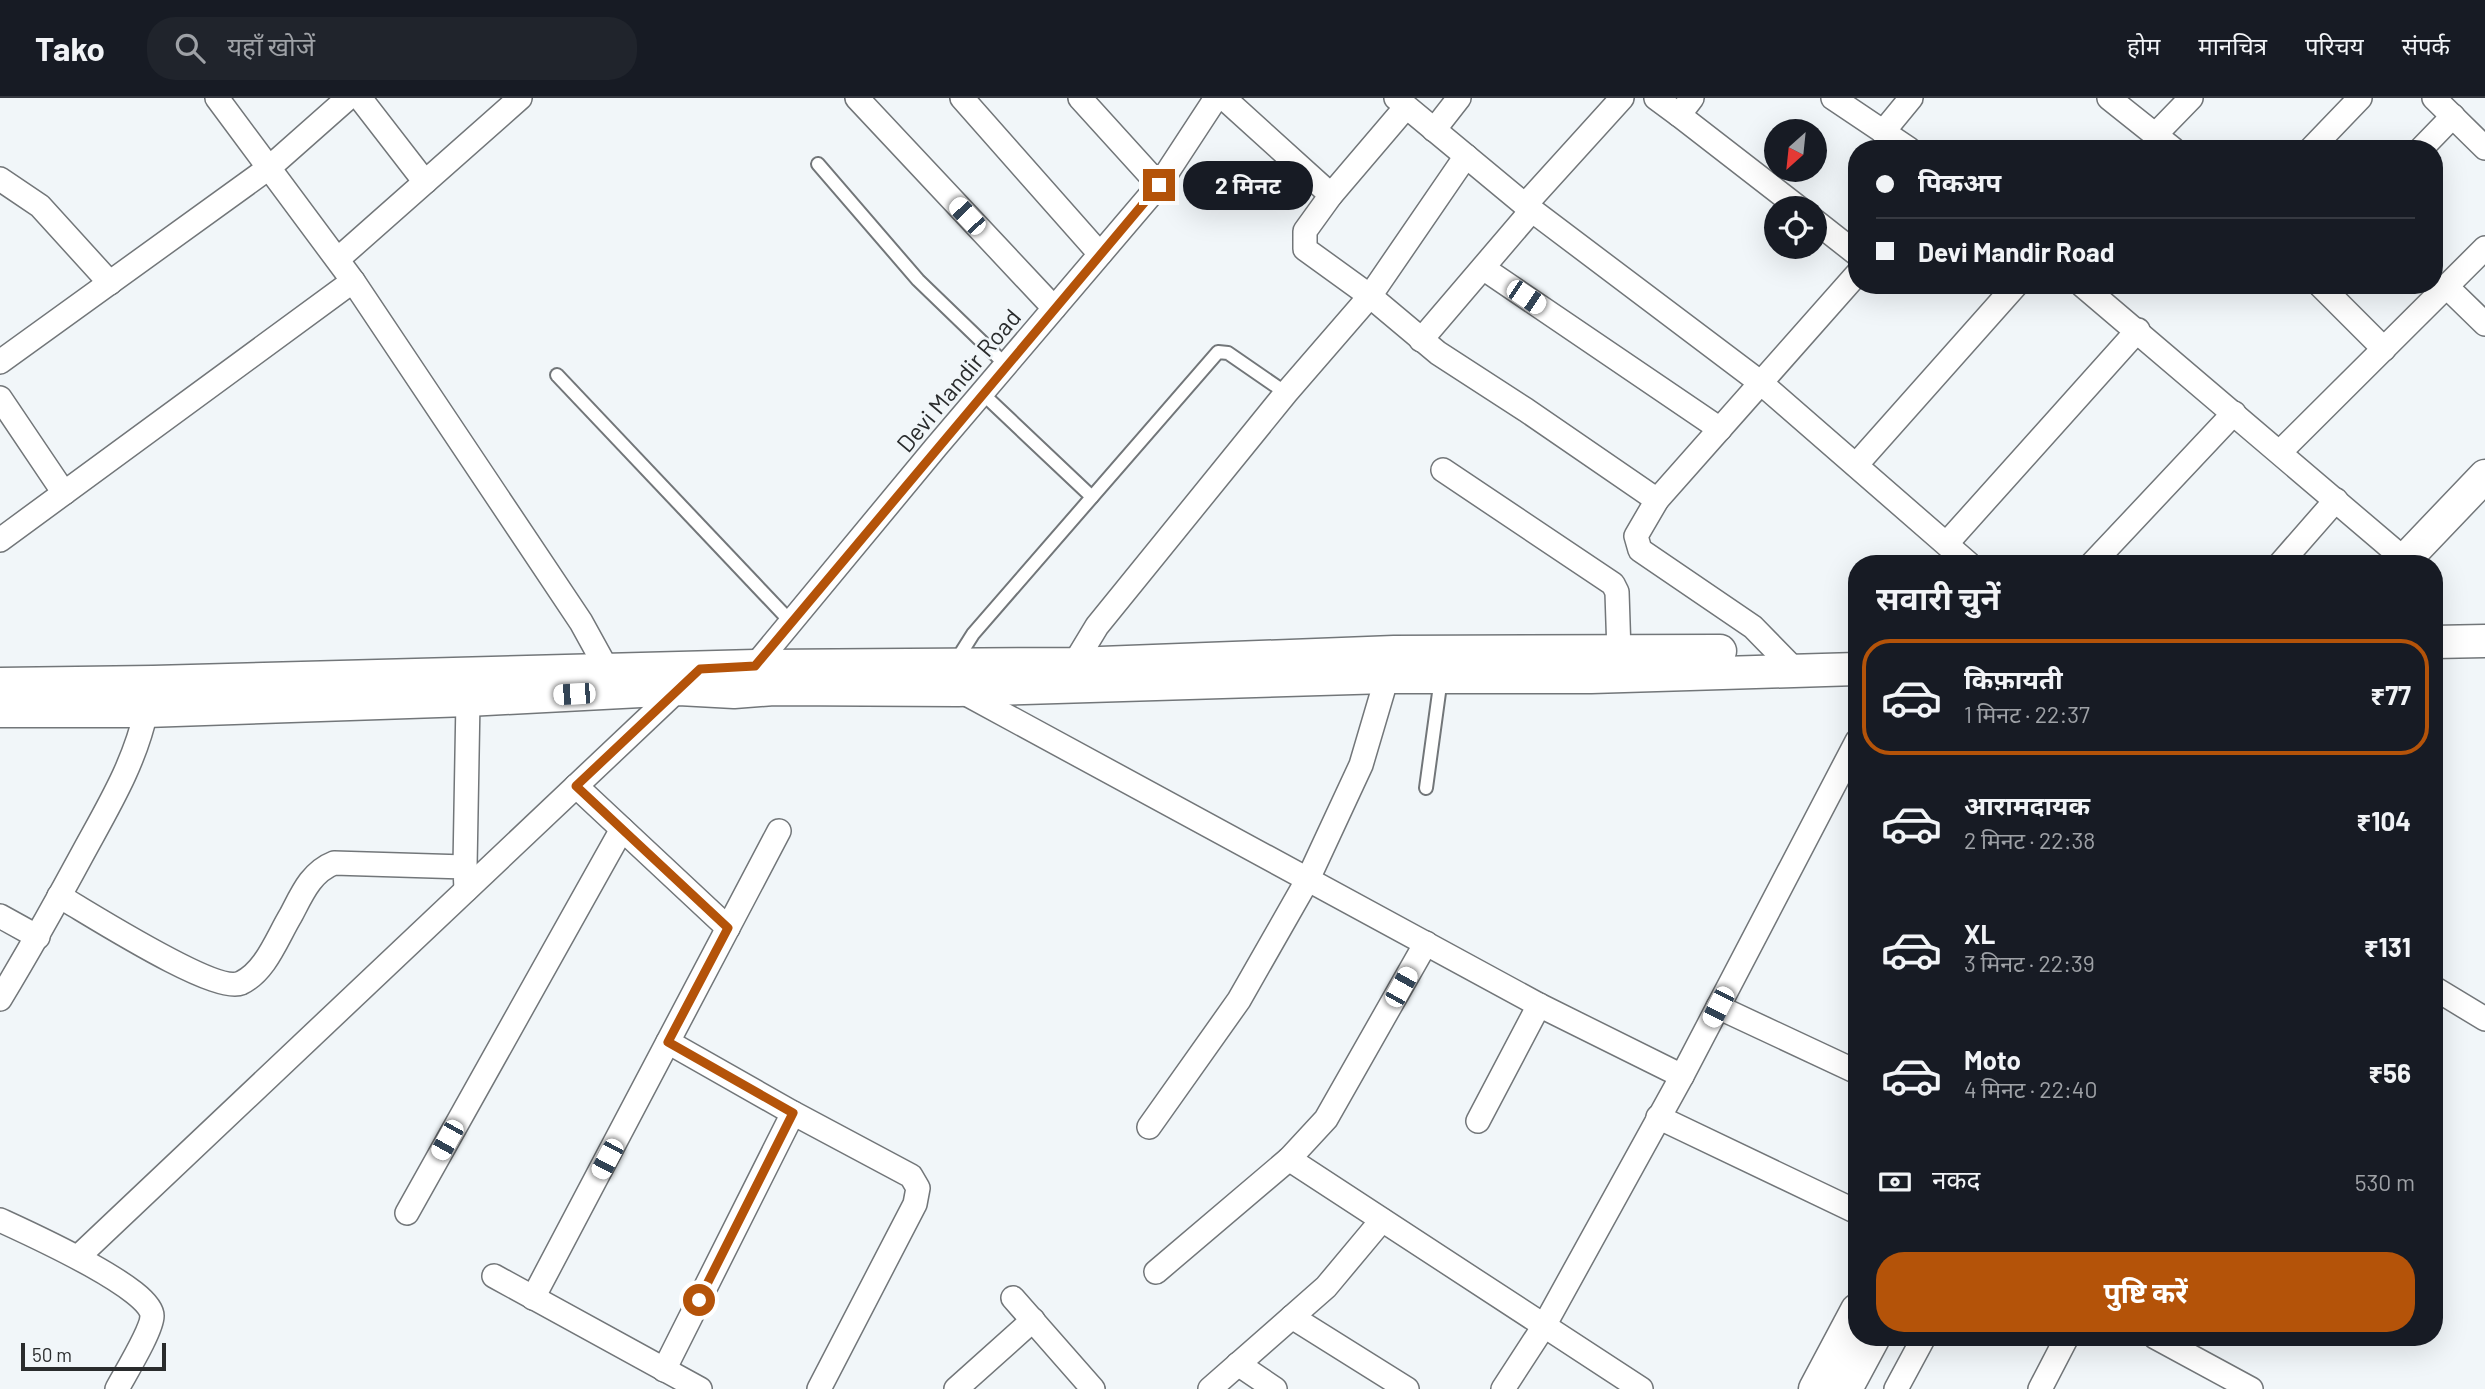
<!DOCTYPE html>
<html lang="hi">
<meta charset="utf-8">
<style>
body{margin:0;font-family:Barlow,"Noto Sans Devanagari",sans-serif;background:#20242c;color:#f1f3f6;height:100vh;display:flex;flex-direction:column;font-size:26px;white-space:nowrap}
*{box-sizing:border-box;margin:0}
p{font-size:23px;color:#9ea1a6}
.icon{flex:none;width:38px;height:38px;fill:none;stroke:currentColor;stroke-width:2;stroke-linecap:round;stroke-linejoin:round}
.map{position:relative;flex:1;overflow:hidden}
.sheet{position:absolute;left:1848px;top:457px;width:595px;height:791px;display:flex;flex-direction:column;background:#171b24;border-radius:28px;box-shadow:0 7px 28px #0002}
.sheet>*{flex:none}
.guide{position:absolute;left:1848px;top:42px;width:595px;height:154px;border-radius:28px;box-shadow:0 7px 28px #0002;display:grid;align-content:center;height:154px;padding:0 28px;background:#171b24}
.needle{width:46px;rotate:207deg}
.controls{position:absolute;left:1764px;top:21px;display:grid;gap:14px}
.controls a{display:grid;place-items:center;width:63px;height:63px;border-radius:50%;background:#171b24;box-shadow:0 7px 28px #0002;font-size:35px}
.scale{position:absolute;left:21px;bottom:18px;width:145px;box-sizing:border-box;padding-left:7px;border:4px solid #2a2c2d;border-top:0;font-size:19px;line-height:24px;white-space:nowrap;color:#2a2c2d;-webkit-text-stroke:5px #f1f6f9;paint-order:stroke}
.end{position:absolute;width:32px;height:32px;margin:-16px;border:9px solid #b45309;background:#fff;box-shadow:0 0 0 4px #fff}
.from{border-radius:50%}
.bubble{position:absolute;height:49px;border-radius:24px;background:#171b24;box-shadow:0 7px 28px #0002;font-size:23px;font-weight:700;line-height:49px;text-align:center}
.car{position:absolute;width:21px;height:42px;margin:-21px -10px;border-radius:9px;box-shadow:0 0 5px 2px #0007;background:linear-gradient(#fff 24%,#345 0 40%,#fff 0 76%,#345 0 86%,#fff 0)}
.guide b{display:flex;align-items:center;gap:24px;height:66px;font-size:26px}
.guide b+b{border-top:2px solid #363941}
.guide i{width:18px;height:18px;background:#f1f3f6}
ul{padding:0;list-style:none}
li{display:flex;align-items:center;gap:21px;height:116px;margin:0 14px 10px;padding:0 14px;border:4px solid transparent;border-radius:28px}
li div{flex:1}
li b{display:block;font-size:26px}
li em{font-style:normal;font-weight:700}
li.current{border-color:#b45309}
li>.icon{width:63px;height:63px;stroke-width:1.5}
h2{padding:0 28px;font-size:32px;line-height:84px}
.pay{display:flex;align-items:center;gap:18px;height:77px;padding:0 28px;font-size:26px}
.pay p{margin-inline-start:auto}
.cta{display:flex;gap:14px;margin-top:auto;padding:14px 28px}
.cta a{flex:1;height:80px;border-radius:28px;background:#b45309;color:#fff;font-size:28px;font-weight:700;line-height:80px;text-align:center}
header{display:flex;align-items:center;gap:42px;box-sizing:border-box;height:98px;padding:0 35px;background:#171b24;border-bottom:2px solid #363941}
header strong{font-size:33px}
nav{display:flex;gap:38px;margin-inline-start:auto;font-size:24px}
.search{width:490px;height:63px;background:#20242c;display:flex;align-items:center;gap:18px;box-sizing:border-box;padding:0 24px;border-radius:28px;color:#9ea1a6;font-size:26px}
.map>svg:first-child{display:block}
</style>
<header>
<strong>Tako</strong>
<div class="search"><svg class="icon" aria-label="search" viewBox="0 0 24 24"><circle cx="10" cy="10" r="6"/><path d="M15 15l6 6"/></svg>यहाँ खोजें</div>
<nav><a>होम</a><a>मानचित्र</a><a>परिचय</a><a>संपर्क</a></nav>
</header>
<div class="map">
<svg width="2485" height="1291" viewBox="0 0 2485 1291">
<rect width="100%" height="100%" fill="#f1f6f9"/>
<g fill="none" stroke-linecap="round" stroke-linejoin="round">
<!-- lane casing -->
<g stroke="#727679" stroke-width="16">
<g id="lane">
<polyline points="818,66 918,182 1006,267"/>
<polyline points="557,277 791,524"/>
<polyline points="982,295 1092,399"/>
<polyline points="956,563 973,536 1218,254 1228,255 1286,295"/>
<polyline points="1426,690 1441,580"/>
</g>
</g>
<!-- street casing -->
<g stroke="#727679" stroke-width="26">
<g id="street">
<polyline points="217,0 353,183 581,524 608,573"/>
<polyline points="360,0 425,84"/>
<polyline points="857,0 1054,210"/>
<polyline points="962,0 1100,156"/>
<polyline points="1080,0 1159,87"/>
<polyline points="1224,0 1331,97"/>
<polyline points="1396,0 1525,107 1761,285 1969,466"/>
<polyline points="1656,0 1679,17 1692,0"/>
<polyline points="1833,0 1909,51"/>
<polyline points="2109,0 2173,51"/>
<polyline points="2434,0 2485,50"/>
<polyline points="1406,9 1331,97 1305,133 1305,151 1370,198 1438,255 1526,312 1657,402"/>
<polyline points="1679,17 1799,110"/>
<polyline points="1434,32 1459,0"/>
<polyline points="1883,34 1911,0"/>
<polyline points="2156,36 2191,0"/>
<polyline points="2311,51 2360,0"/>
<polyline points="2421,51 2453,18"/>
<polyline points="0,81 40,108 110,185"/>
<polyline points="1525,107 1622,0"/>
<polyline points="1815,123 1857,156"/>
<polyline points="338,161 520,0"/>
<polyline points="1483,170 1720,331"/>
<polyline points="2082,187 2404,461"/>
<polyline points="2320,187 2384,251"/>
<polyline points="2447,189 2485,226"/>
<polyline points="1421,242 1532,112"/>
<polyline points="0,264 270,69 348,0"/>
<polyline points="0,300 64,395"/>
<polyline points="2280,354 2485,150"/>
<polyline points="1856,367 2016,187"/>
<polyline points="1443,372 1613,486 1617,494 1619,555"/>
<polyline points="0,442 353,183"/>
<polyline points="1947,445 2138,232"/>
<polyline points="2092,466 2234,315"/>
<polyline points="2280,466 2336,402"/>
<polyline points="1074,566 1097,528 1286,295 1370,198 1466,58"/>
<polyline points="1796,573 1753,529 1640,452 1636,438 1657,402 1857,176"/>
<polyline points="748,576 936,349 1159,87 1216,0"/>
<polyline points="959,592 1539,907 1682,978"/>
<polyline points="576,688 728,830"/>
<polyline points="465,769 468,602"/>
<path d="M59,798c30,17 155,98 182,87 25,-12 36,-45 50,-68 11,-21 20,-43 43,-52l131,4 1,23"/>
<polyline points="0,818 38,839"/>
<polyline points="2434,890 2485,921"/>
<path d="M0,901c29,-48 56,-96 83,-146 25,-46 52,-90 63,-142"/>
<polyline points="1718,909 1857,974"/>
<polyline points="668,944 793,1015 911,1078 918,1090 915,1106 819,1291"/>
<polyline points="1658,1019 1857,1114"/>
<polyline points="1478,1023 1539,907"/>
<polyline points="1149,1029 1239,902 1308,781 1361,667 1387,579"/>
<polyline points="1289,1061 1641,1291"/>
<polyline points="407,1115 622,731"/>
<path d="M0,1122c26,12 153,69 152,96 0,14 -27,58 -35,73"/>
<polyline points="78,1159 683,587"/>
<polyline points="1156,1174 1289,1061 1326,1021 1426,845"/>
<polyline points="494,1178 700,1291"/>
<polyline points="533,1200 779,733"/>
<polyline points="1013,1200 1093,1291"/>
<polyline points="1292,1219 1407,1291"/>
<polyline points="2155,1239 2251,1291"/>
<polyline points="1238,1266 1275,1291"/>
<polyline points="664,1272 793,1015"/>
<polyline points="956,1291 1033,1222"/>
<polyline points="1210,1291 1326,1189 1382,1122"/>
<polyline points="1503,1291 1544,1228 1682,978 1857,643"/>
<polyline points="1896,1291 1924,1239"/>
<polyline points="2040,1291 2067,1239"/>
</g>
</g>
<!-- secondary casing -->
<g stroke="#727679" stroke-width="35">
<g id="secondary">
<polyline points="2401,466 2485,378"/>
<polyline points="2434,544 2485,543"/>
<polyline points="0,586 153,584 755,568 1074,566 1394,554 1720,553"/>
<polyline points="0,613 146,613 468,602 679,591 734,594 774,591 958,592 1387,579 1591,579 1857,571"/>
<polyline points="1815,1291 1857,1212"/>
<polyline points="1846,1291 1874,1239"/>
</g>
</g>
<!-- lane -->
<use href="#lane" stroke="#fff" stroke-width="12"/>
<!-- street -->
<use href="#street" stroke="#fff" stroke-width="23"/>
<!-- secondary -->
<use href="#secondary" stroke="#fff" stroke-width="32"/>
</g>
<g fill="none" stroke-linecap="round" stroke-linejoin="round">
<!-- route -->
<polyline stroke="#b45309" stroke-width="9" points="699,1202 793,1015 668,944 728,830 576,688 700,571 755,568 1159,87"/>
</g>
<g text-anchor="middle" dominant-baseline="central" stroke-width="5" stroke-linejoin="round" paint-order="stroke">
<!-- street labels -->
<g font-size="24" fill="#2a2c2d" stroke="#f1f6f9">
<text transform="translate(958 282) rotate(-50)">Devi Mandir Road</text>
</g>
</g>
</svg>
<div class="controls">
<a><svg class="needle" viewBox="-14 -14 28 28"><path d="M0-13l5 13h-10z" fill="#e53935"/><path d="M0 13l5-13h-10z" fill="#9ea1a6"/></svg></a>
<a><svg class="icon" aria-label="locate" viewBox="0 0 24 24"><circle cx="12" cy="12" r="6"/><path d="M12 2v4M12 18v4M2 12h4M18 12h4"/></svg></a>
</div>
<div class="scale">50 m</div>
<i class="end from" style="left:699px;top:1202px"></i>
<i class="end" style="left:1159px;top:87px"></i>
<div class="bubble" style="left:1183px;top:63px;width:130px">2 मिनट</div>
<i class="car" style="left:967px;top:118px;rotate:317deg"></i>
<i class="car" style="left:1526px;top:199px;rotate:124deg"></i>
<i class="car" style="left:574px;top:596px;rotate:267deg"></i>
<i class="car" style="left:1401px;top:889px;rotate:29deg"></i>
<i class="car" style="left:1718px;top:909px;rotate:207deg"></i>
<i class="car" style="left:447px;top:1042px;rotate:209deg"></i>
<i class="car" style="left:607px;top:1061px;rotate:208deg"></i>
<div class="guide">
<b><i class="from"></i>पिकअप</b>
<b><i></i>Devi Mandir Road</b>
</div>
<section class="sheet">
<h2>सवारी चुनें</h2>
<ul>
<li class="current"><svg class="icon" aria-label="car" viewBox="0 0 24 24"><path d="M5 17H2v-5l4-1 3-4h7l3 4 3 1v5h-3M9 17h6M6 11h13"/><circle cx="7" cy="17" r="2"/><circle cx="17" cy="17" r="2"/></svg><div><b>किफ़ायती</b><p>1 मिनट · 22:37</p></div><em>₹77</em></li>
<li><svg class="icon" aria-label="car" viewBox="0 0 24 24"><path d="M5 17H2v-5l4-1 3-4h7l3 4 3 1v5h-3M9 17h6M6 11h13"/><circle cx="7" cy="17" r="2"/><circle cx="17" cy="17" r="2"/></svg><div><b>आरामदायक</b><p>2 मिनट · 22:38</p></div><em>₹104</em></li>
<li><svg class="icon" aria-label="car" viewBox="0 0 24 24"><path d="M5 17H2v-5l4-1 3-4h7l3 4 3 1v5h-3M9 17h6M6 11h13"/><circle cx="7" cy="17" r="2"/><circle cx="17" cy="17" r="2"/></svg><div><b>XL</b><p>3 मिनट · 22:39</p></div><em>₹131</em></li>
<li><svg class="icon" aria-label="car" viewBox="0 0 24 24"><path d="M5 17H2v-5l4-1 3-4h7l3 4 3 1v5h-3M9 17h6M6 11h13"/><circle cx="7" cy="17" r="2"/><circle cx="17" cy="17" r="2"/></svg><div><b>Moto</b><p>4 मिनट · 22:40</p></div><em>₹56</em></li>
</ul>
<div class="pay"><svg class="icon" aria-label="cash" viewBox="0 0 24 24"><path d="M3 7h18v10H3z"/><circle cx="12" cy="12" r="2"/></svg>नकद<p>530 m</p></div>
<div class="cta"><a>पुष्टि करें</a></div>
</section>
</div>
